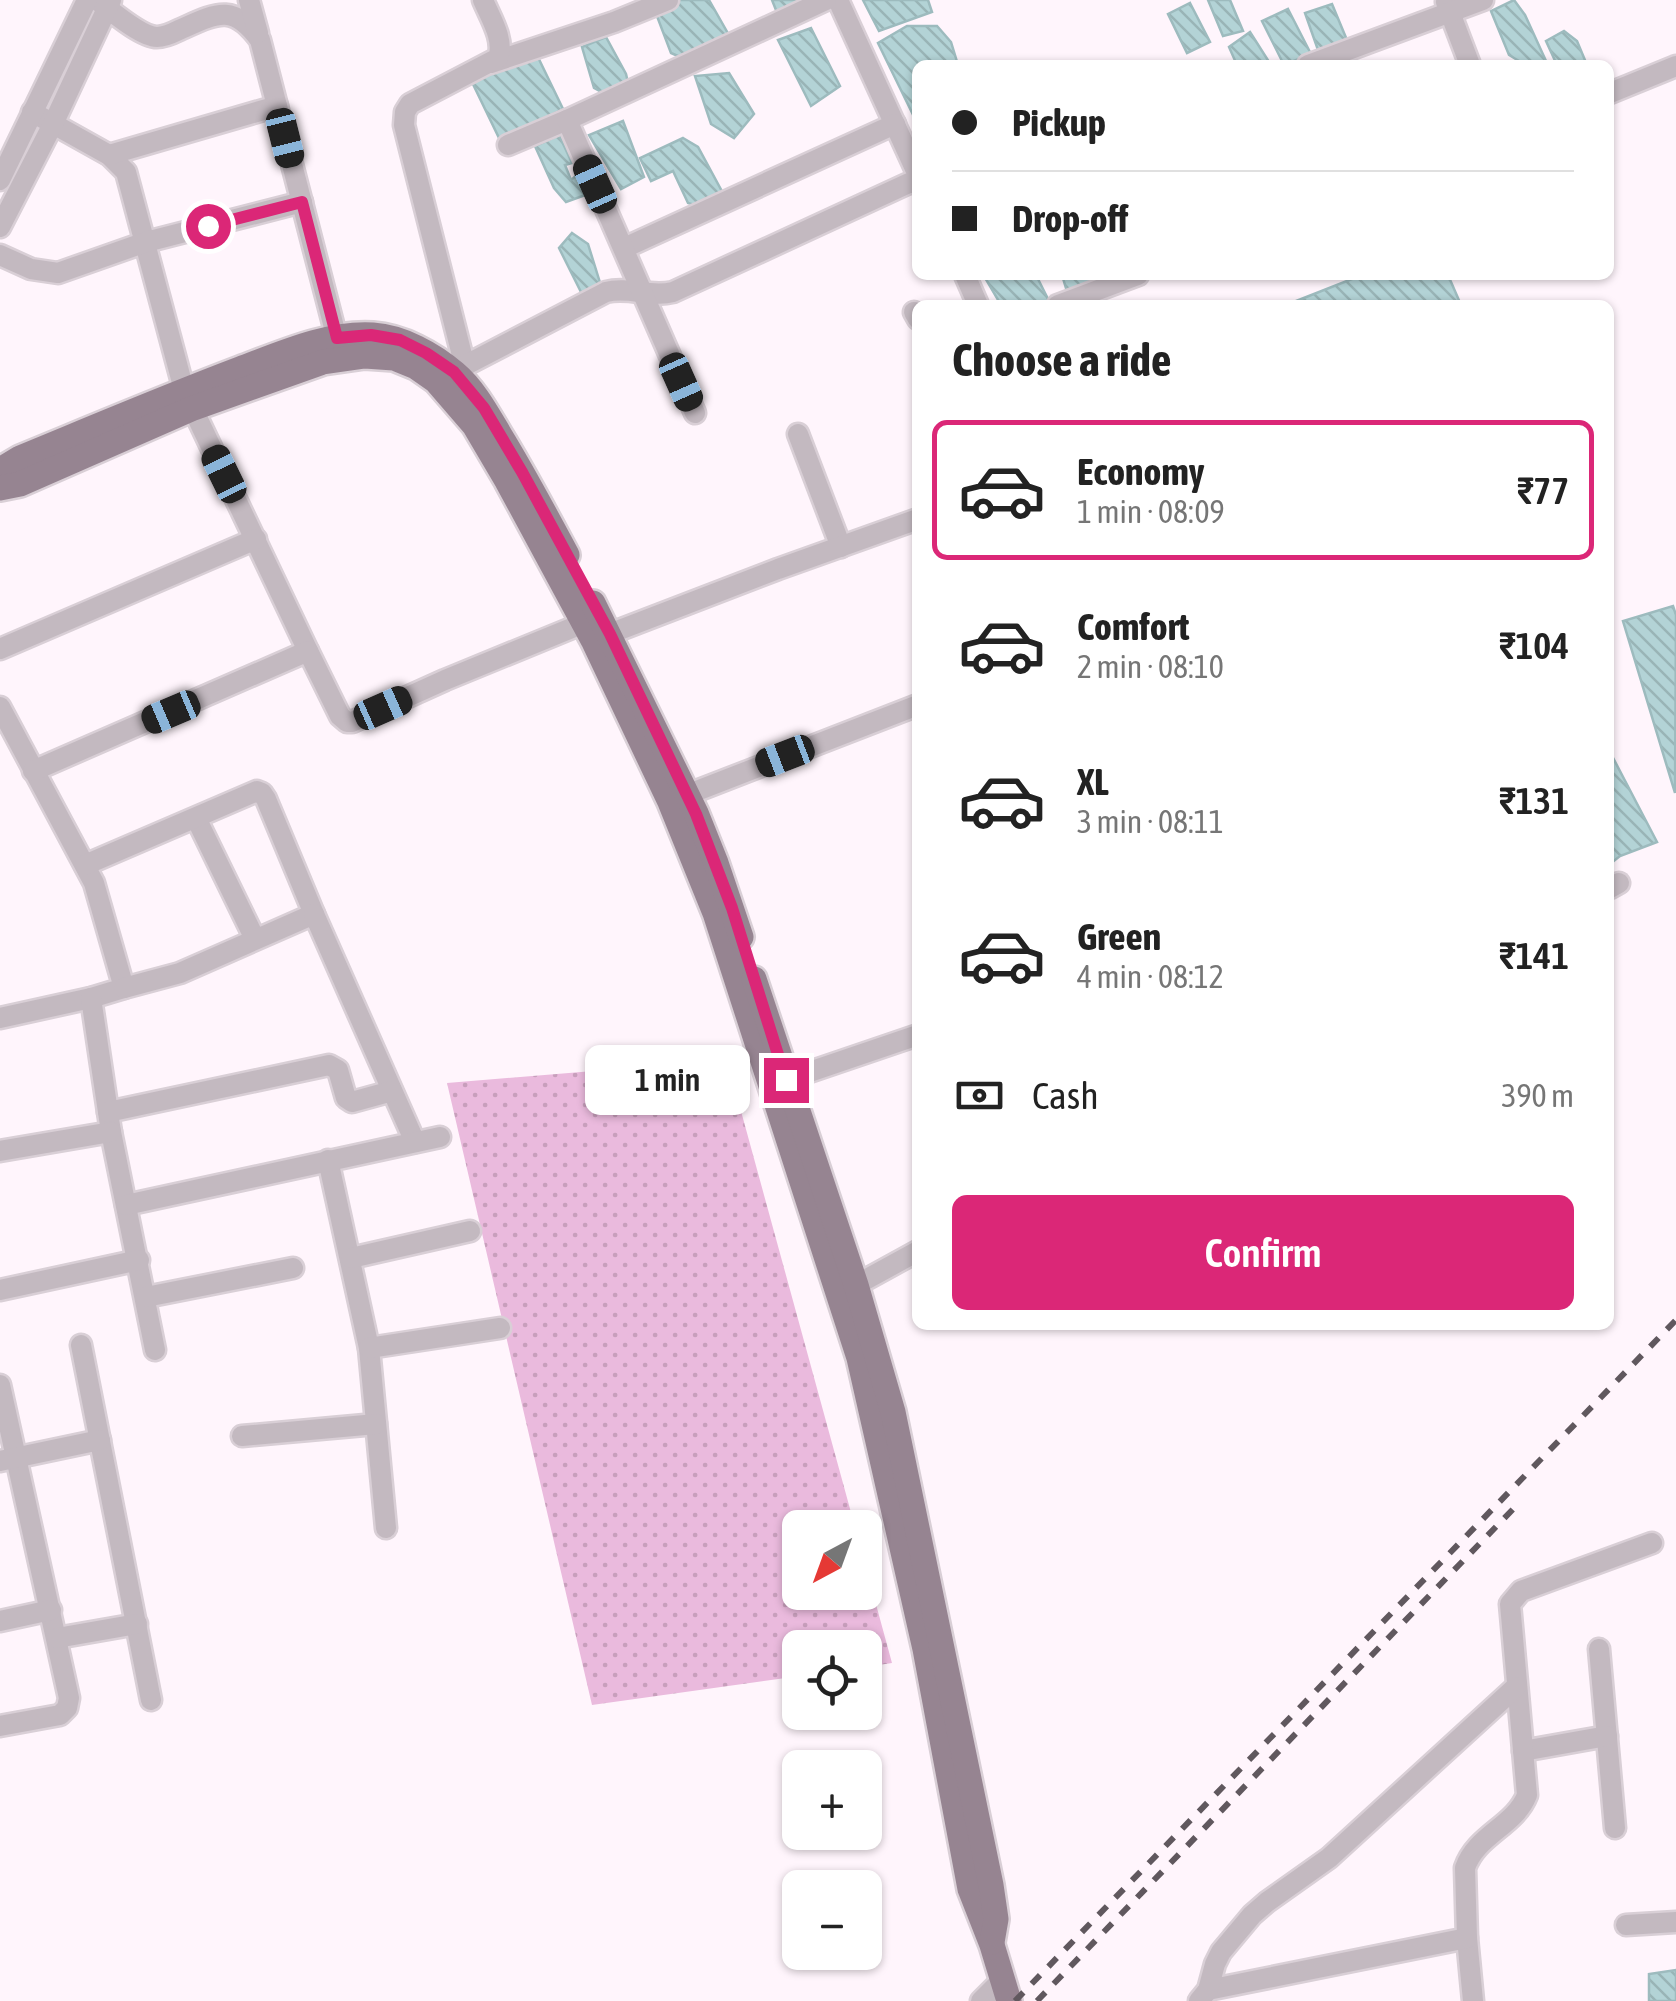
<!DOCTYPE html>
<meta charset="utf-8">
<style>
body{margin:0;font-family:"Asap Condensed",sans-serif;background:#f2f2f2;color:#222;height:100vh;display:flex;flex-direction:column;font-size:38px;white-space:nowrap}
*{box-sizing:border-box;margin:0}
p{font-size:32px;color:#767676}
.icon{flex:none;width:55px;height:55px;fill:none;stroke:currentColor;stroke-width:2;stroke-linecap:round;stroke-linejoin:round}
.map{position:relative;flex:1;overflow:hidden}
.details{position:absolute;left:912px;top:300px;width:702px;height:1030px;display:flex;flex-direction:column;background:#fff;border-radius:15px;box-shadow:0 2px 8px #0004}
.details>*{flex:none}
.banner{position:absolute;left:912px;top:60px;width:702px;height:220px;border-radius:15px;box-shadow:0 2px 8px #0004;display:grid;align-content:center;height:220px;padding:0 40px;background:#fff}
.needle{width:65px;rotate:221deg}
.fabs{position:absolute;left:782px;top:1510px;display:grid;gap:20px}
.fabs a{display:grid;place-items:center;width:100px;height:100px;border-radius:15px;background:#fff;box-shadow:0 2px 8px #0004;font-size:50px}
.end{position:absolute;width:45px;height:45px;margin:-22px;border:12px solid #db2777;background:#fff;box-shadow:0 0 0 5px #fff}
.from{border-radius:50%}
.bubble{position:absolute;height:70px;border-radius:15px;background:#fff;box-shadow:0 2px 8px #0004;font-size:32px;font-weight:600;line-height:70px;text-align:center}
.car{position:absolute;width:30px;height:60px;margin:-30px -15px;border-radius:12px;box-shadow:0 0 8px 2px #0007;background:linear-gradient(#222 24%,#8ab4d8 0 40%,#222 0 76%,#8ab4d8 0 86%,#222 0)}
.banner b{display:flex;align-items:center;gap:35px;height:95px;font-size:38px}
.banner b+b{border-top:2px solid #e0e0e0}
.banner i{width:25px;height:25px;background:#222}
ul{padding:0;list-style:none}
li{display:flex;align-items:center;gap:30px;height:140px;margin:0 20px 15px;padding:0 20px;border:5px solid transparent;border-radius:15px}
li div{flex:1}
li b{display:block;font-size:38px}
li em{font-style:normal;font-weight:600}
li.current{border-color:#db2777}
li>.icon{width:90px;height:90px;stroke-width:1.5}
h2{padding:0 40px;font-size:45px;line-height:120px}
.pay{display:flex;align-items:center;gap:25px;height:110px;padding:0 40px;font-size:38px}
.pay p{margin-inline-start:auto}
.cta{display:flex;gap:20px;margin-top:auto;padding:20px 40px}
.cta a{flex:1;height:115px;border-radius:15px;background:#db2777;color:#fff;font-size:40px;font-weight:600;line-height:115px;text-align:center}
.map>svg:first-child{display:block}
</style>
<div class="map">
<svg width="1676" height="2001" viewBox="0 0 1676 2001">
<defs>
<pattern id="park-dots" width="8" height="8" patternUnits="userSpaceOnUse" patternTransform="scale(2.5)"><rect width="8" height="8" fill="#eabadd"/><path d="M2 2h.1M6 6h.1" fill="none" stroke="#c89fbc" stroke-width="1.8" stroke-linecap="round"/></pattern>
<pattern id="building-back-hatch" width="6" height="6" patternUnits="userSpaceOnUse" patternTransform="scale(2.5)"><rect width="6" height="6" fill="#b3d3d6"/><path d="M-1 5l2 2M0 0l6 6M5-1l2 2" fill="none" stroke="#99b4b6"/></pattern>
</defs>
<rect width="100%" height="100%" fill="#fff5fc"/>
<!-- park -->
<polygon fill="url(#park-dots)" points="727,1060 855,1527 800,1528 800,1592 865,1592 865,1564 892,1663 865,1667 865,1648 800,1648 800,1676 592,1705 447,1083"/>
<!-- building -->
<g fill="url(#building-back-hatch)" stroke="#9dbbbe" stroke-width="2.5">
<polygon points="678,0 709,0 730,37 687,60 671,53 655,11"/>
<polygon points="772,0 805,0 786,15 776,10"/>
<polygon points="863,0 928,0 932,12 879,31"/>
<polygon points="1208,0 1230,0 1243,31 1223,36"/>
<polygon points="1514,0 1525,15 1546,61 1524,64 1509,55 1491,11"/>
<polygon points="1190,3 1210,42 1187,53 1168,14"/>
<polygon points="1332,4 1349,45 1331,54 1318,50 1305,13"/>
<polygon points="1288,9 1311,54 1284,65 1262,21"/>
<polygon points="907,26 937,26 951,42 958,65 918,65 918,125 878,43"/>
<polygon points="811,28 840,86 811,106 778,40"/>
<polygon points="1564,31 1577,41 1587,65 1557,65 1546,41"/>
<polygon points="1250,32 1271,65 1237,65 1229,47"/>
<polygon points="606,37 626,74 629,87 609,96 594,88 582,47"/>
<polygon points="535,51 563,109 500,140 472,82"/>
<polygon points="729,73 754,114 734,138 711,124 695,76"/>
<polygon points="623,121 644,177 621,189 589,135"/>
<polygon points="559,135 572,163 565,165 571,180 583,170 591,193 566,202 554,188 535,146"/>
<polygon points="683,138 698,147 725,197 704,208 688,203 673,171 651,181 640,158"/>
<polygon points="572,233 588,244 602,289 584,298 559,248"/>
<polygon points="1036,275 1050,303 1043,305 1001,305 984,276"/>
<polygon points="1062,275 1105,275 1107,281 1069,298"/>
<polygon points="1362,275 1448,275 1461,305 1286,305"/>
<polygon points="1673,606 1676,615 1675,793 1623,621"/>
<polygon points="1610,752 1657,842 1620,856 1610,864"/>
<polygon points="1676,1970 1676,2001 1649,2001 1649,1974"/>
</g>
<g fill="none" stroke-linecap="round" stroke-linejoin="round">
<!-- minor casing -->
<g stroke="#d9cfd6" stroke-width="25">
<g id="minor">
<path d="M97,0c13,10 44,37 60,37 7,0 16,-4 22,-7 38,-17 54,-27 81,10l77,299"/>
<polyline points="249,0 258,33"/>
<polyline points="838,0 918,175"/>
<polyline points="1446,2 1470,65"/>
<polyline points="491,63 614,22 668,0"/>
<polyline points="1308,65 1483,0"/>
<polyline points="1610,93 1676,66"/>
<polyline points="32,112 109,155 126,172 184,390 308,651"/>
<polyline points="508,145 567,120"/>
<polyline points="109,155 277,106"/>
<polyline points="0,180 87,0"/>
<polyline points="0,227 54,122 111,0"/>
<polyline points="624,248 895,124"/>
<polyline points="0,255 31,269 58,273 146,242 302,202"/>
<polyline points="965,275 978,305"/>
<polyline points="1058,305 1138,275"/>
<polyline points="914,312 918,319"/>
<path d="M465,367l-61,-242 1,-13 5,-8 88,-46c7,-18 -8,-41 -15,-58"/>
<path d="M441,378l165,-86c23,-6 44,6 67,0l236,-109h9"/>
<polyline points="695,413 567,120 826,0"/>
<polyline points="798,434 841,547"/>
<polyline points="596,639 778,569 918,519"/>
<polyline points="0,649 256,539"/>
<polyline points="0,707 94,883 124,988 91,998 0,1018"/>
<polyline points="33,771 308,651 340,716 347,722 352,722 445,680 584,623"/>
<polyline points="676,799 918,705"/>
<polyline points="196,818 255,939"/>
<polyline points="85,865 257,791 262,793 266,799 314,914 180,973 124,988"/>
<polyline points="1610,888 1619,883"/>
<polyline points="314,914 415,1142"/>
<polyline points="91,998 111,1132 155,1350"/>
<polyline points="777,1083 918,1035"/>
<polyline points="108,1112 329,1065 338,1070 346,1098 352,1102 392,1091"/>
<polyline points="0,1151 111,1132"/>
<polyline points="328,1160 369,1348 386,1528"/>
<polyline points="126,1205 440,1137"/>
<polyline points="351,1258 470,1231"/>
<polyline points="843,1287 856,1285 918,1251"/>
<polyline points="0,1290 139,1260"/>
<polyline points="146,1297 293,1268"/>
<polyline points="81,1345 151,1700"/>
<polyline points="369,1348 500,1328"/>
<polyline points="0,1385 69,1698 67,1708 60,1715 0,1726"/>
<polyline points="242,1436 376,1424"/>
<polyline points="0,1461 100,1440"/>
<polyline points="0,1621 51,1610"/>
<polyline points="57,1638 137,1624"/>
<polyline points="1599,1649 1615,1828"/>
<polyline points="1523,1751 1607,1736"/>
<polyline points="1626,1925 1676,1922"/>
<polyline points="1467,1938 1473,2001"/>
<path d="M1208,1990l259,-52 -2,-70c11,-33 50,-42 62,-73l-17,-191 11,-13 131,-48"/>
<polyline points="981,2001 1002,1980"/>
<polyline points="1199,2001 1208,1990 1215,1964 1221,1952 1252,1915 1267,1902 1329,1858 1516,1687"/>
</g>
</g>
<!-- major casing -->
<g stroke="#d9cfd6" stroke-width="30">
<g id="major">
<path d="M0,470l20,-12c73,-30 146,-61 220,-89 40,-15 89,-37 133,-34 29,2 60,19 82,38 19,16 32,40 45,62 24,39 45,79 67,120"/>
<polyline points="0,488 20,484 191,409 323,362 365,356 394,358 416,367 436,381 474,425 507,481 593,640 670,802 715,913 859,1358 925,1649 970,1889 992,1945 1009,2001"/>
<polyline points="593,603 696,813 716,863 741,937"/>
<polyline points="754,979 856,1285 893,1412 991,1885 996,1919 992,1942"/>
</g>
</g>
<!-- minor -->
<use href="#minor" stroke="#c3b9c0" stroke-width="20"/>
<!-- major -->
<use href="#major" stroke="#968491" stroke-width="25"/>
<!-- rail -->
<g stroke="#60585e" stroke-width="6" stroke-dasharray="12 12" stroke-linecap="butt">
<polyline points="1015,2001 1676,1320"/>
<polyline points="1037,2001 1519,1503"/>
</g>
</g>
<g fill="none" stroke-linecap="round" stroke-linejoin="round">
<!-- route -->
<polyline stroke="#db2777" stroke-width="12" points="208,226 302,202 337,338 371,335 400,340 426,353 454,372 484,408 522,472 610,634 696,814 732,908 786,1080"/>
</g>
</svg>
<div class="fabs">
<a><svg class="needle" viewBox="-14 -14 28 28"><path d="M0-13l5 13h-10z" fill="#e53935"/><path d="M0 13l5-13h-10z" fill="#767676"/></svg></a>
<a><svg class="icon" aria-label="locate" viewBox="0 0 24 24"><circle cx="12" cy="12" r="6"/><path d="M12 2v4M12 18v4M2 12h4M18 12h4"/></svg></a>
<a>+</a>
<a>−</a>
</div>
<i class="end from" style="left:208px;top:226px"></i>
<i class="end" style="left:786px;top:1080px"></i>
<div class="bubble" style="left:585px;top:1045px;width:165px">1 min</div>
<i class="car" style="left:285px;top:138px;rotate:166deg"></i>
<i class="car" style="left:595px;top:184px;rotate:336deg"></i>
<i class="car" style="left:681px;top:382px;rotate:156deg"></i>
<i class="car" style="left:224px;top:474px;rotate:334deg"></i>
<i class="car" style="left:383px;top:708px;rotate:66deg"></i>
<i class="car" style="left:171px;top:712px;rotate:247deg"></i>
<i class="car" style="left:785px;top:756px;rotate:249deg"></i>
<div class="banner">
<b><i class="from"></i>Pickup</b>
<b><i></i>Drop-off</b>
</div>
<section class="details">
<h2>Choose a ride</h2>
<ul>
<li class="current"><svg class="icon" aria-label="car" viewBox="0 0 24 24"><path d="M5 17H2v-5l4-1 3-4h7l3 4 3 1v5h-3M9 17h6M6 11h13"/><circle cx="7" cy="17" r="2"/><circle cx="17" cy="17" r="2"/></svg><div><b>Economy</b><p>1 min · 08:09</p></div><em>₹77</em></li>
<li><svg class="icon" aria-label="car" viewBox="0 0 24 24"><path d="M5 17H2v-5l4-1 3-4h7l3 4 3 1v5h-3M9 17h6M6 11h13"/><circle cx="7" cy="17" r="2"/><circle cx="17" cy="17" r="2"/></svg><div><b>Comfort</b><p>2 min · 08:10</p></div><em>₹104</em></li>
<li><svg class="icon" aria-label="car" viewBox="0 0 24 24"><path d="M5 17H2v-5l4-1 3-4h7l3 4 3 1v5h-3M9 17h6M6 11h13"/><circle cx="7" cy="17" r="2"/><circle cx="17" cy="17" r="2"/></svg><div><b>XL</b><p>3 min · 08:11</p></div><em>₹131</em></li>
<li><svg class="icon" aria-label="car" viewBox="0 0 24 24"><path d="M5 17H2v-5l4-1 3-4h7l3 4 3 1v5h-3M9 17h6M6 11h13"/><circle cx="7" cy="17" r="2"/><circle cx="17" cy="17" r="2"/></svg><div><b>Green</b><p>4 min · 08:12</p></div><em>₹141</em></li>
</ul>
<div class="pay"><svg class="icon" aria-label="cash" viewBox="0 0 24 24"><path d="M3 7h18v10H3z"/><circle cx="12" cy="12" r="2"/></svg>Cash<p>390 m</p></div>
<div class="cta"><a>Confirm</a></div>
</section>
</div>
